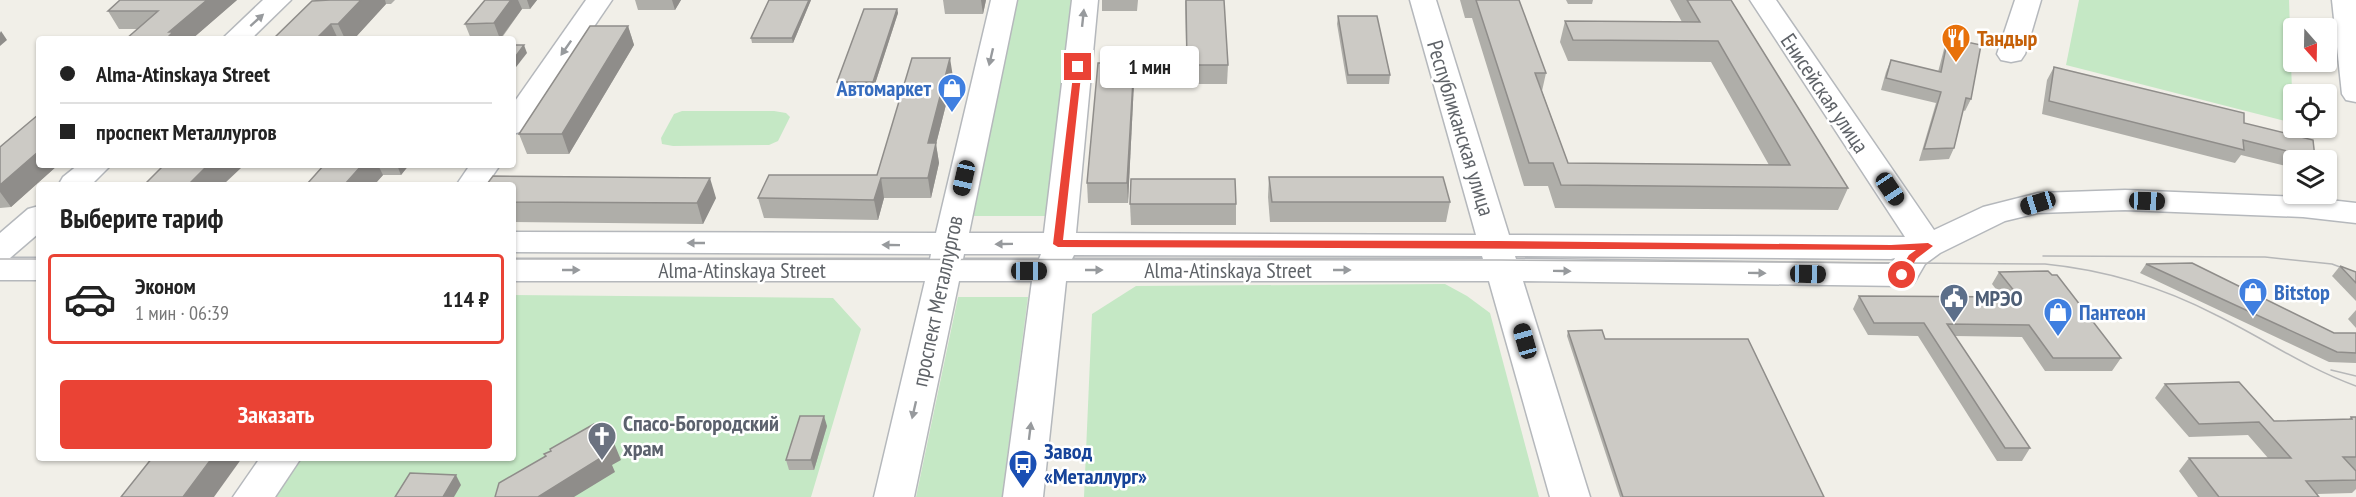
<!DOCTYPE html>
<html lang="ru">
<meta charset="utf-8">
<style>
body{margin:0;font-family:"PT Sans Narrow",sans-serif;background:#f6f6f6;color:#222;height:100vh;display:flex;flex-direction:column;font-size:22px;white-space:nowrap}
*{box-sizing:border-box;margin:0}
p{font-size:20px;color:#767676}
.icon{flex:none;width:33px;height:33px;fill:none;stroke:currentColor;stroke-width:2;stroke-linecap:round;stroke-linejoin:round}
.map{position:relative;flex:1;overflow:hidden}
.side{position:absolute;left:36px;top:182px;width:480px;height:279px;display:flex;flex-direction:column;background:#fff;border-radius:6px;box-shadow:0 2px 4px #0004}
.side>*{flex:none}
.banner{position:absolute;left:36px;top:36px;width:480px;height:132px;border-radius:6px;box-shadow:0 2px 4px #0004;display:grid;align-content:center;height:132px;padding:0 24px;background:#fff}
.needle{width:39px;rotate:160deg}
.buttons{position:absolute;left:2283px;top:18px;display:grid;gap:12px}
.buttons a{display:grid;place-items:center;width:54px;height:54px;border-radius:6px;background:#fff;box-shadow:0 2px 4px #0004;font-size:30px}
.end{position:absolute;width:27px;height:27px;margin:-14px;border:8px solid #ea4335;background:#fff;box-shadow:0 0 0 3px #fff}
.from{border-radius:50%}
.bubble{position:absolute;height:42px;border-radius:6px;background:#fff;box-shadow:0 2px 4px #0004;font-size:20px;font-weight:700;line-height:42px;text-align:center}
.car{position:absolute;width:18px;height:36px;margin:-18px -9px;border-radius:8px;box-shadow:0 0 4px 2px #0007;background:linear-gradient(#222 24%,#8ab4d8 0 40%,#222 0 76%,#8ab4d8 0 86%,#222 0)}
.banner b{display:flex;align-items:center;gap:21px;height:57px;font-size:22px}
.banner b+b{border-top:2px solid #e0e0e0}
.banner i{width:15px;height:15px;background:#222}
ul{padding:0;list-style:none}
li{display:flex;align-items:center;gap:18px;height:90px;margin:0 12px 9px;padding:0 12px;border:3px solid transparent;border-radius:6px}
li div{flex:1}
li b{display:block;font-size:22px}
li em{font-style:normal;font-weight:700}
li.current{border-color:#ea4335}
li>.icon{width:54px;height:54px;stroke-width:1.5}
h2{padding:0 24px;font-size:27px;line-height:72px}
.button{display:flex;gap:12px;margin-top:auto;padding:12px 24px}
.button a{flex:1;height:69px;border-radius:6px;background:#ea4335;color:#fff;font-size:24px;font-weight:700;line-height:69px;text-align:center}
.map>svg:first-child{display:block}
</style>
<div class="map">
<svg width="2356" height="497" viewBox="0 0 2356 497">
<rect width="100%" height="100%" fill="#f1efe8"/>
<!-- green -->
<g fill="#c5e8c5">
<polygon points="1008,0 1075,0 1049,216 965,216"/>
<polygon points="2079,0 2289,0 2293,123 2066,65"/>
<polygon points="682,111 774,111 786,113 790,117 778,141 769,145 673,146 662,144 661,138 674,114"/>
<polygon points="1445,284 1467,296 1490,313 1539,497 1084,497 1092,314 1136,286"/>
<polygon points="513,295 833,298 861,329 811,497 272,497 299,458 513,458"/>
<polygon points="958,297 1028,297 1002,497 916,497"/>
</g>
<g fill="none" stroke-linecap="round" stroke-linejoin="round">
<!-- minor casing -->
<g stroke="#b5b8bc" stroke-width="3">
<g id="minor">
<polygon points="263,0 291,0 251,39 222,39"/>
<polygon points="586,0 612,0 523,131 513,134 513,104"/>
<path d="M991,0h26l-48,233h75l28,-233h26l-22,233 400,2 -66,-235h26l73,235 396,2 -155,-237h26l158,230 49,-23 55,-14 87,-3 178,7 53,6v20l-53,-6 -178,-7 -87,3 -33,8 -65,32 -15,11 -11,19 -12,3 -379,-5 67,216h-40l-61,-216h-423l-23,216h-40l29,-216h-73l-45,216h-40l51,-216h-412v-22h417l1,-5 -418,-2v-20l423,1zM964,254h77l-2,5h-76zM1074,255l408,1 1,3h-411zM1515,256l376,3 4,-1 -3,6 -376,-5z"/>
<polygon points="2015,0 2041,0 2025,54 2021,60 2011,62 2001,60 1997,54"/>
<polygon points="2332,0 2356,0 2356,102 2346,100 2342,94"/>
<polygon points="78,165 111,165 92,184 59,184 63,177"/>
<polygon points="470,165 500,165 487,184 457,184"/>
<polygon points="39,206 39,233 10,258 39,258 39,280 0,280 0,233 28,209"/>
<polygon points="260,458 301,458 275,497 233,497"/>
</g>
</g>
<!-- minor -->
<use href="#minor" fill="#fff" fill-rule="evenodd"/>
<!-- tram -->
<g stroke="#b6b7b8" stroke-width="1.5">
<polyline points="2043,256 2265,257 2332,264 2356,273"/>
<polyline points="0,259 39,259"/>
<path d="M513,259l988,1 544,4c61,6 117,23 171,51 47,23 90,53 140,71"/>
<polyline points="2331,370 2356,376"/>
</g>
</g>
<!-- wall -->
<g fill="#afaea9">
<polygon points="120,0 237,0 192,39 138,29 119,29 108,11"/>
<polygon points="330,0 395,0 391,4 386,4 354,39 273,39"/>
<polygon points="485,0 537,0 530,9 522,9 501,39 471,39 465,24"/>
<polygon points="635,0 681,0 675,10 638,10"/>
<polygon points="769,0 811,0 793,43 752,43 751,38"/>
<polygon points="943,0 986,0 983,14 945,14"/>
<polygon points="1102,0 1138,0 1137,11 1102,11"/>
<polygon points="1185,0 1228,65 1227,84 1187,84"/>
<polygon points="1460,0 1519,0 1546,73 1542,91 1568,163 1769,165 1711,62 1568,61 1560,42 1565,21 1682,22 1670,0 1731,0 1848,188 1838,210 1555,208 1548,186 1524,186 1472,18 1465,18"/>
<polygon points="1566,0 1593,0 1592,4 1568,4"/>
<polygon points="897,9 898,13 874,87 838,87 837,82"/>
<polygon points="1338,16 1390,75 1389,84 1347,84 1337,24"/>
<polygon points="628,26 634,45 569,154 527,154 519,134"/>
<polygon points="1948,38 1971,99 1965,111 1963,110 1954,148 1949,159 1919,161 1936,103 1881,90 1886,72 1891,60 1938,72 1944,49"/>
<polygon points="1134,63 1134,82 1128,203 1088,203 1087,183"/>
<polygon points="2054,67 2244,123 2315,158 2314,160 2294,160 2294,168 2241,155 2235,163 2042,114 2047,80"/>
<polygon points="953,77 936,144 939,163 931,198 884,198 878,220 764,218 758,198 877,175"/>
<polygon points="0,147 39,165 58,165 11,207 0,208"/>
<polygon points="324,165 409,165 401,175 383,175 375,184 307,184"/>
<polygon points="1269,177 1450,202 1446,222 1270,222 1268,197"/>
<polygon points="513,184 716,198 703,224 513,222"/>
<polygon points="1130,204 1236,204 1236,225 1131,225"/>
<polygon points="2146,264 2334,333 2356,333 2356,363 2329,362 2140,273"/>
<polygon points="2340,266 2356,272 2356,301 2332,276"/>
<polygon points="1999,272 2121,358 2112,371 2045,371 2022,337 1955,336 2030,448 2022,461 1997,461 1918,336 1868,335 1853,309 1859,296 2002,297 1992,284"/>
<polygon points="2356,310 2356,328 2348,319"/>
<polygon points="1568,331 1824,497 1620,497 1567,336"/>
<polygon points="2165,384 2274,421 2349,419 2351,417 2356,417 2356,489 2352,493 2317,494 2319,497 2198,497 2179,471 2189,458 2268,458 2248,435 2189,437 2155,398"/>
<polygon points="827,426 814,470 789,470 786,460"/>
</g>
<!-- shaded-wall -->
<g fill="#8f8d8a">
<polygon points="207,0 237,0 192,39 166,39 169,32"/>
<polygon points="361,0 385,0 386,4 354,39 345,39 338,24"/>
<polygon points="511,0 518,0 522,9 500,39 494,23"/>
<polygon points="527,0 537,0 530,9"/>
<polygon points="672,0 681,0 675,10"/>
<polygon points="809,0 811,0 793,43 792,38"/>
<polygon points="981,0 986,0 983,14"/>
<polygon points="897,9 898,13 874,87 873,82"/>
<polygon points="331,24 338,39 316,39"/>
<polygon points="628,26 634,45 569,154 562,134"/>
<polygon points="1,31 7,40 0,46 0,33"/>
<polygon points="524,45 527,53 513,71 513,60"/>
<polygon points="950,58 953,77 936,144 939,163 931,198 928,178 928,143"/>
<polygon points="1134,63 1134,82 1128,203 1127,183"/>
<polygon points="39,151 39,165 58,165 11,207 0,192 0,185"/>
<polygon points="208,165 239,165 241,168 224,184 189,184"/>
<polygon points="362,165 378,165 383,175 375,184 345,184"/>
<polygon points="397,165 409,165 401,175"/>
<polygon points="710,178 716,198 703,224 697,203"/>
<polygon points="881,178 884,198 878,220 874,200"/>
<polygon points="824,416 827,426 814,470 811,460"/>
<polygon points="614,443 621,460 612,465 615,472 574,497 538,497 602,450"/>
<polygon points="212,458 242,458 214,497 183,497"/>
<polygon points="456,475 461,485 454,497 443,497"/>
</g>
<!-- building -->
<g fill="#cccac5" stroke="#8f8d8a" stroke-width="1.5">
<polygon points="120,0 207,0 169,32 173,32 166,39 126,39 158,11 108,11"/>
<polygon points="330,0 361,0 338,24 331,24 316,39 273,39 312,1"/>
<polygon points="485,0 511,0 494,23 465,24"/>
<polygon points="769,0 809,0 792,38 751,38"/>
<polygon points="1186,0 1224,0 1228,65 1187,65"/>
<polygon points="1476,0 1519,0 1546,73 1535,73 1568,163 1790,165 1718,41 1573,40 1565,21 1700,22 1687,0 1731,0 1848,188 1561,185 1553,163 1529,163"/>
<polygon points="864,9 897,9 873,82 837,82"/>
<polygon points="1338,16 1377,16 1390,75 1348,75"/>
<polygon points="590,26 628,26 562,134 519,134"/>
<polygon points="1948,38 1981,45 1971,99 1966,98 1954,148 1924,149 1941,92 1886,78 1891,60 1941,72"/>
<polygon points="513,45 524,45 513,60"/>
<polygon points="912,58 950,58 928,143 936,143 928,178 881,178 874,200 758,198 769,175 877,175"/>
<polygon points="1098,63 1134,63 1127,183 1087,183"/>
<polygon points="2054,67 2244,113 2244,123 2313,140 2315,158 2243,140 2244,150 2049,101"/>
<polygon points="39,114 39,151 0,185 0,147"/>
<polygon points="164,165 208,165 189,184 145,184"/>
<polygon points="324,165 362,165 345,184 307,184"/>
<polygon points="493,176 710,178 697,203 513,202 513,184 487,184"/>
<polygon points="1269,177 1443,177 1450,202 1272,202"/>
<polygon points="1131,179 1235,179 1236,204 1130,204"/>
<polygon points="2192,263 2334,333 2356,333 2356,353 2337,352 2146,264"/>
<polygon points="2340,266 2356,272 2356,283"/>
<polygon points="2048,271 2052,275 2057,275 2121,358 2053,358 2029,325 1947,324 2030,448 2005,448 1924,323 1874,323 1859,296 2019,297 1999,272"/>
<polygon points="1602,330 1605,339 1748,339 1824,497 1623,497 1568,331"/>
<polygon points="2239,382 2274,421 2352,419 2351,417 2356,417 2356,457 2343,457 2356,471 2356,480 2306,481 2319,497 2219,497 2189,458 2291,458 2259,422 2199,424 2165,384"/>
<polygon points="800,416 824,416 811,460 786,460"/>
<polygon points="594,424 614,443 602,450 607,454 538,497 495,497 499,483 546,456 544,454 551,451 550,449"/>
<polygon points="152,458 212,458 183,497 121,497"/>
<polygon points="410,473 456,475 443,497 395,497"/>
</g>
<!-- one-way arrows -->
<defs><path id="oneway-solid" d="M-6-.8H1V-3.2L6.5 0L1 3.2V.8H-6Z" transform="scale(1.5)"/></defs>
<g fill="#979a9d">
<use href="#oneway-solid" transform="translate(1083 18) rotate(-84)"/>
<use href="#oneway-solid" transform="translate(257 20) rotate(-42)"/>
<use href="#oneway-solid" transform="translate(566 48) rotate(125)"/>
<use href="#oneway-solid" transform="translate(991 57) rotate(103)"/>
<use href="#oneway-solid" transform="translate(696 243) rotate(-180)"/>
<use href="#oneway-solid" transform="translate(1004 244) rotate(179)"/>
<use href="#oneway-solid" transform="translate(891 245) rotate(-179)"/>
<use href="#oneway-solid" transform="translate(571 270)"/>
<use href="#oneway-solid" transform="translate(1094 270)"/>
<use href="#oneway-solid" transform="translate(1342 270)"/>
<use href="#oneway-solid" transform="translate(1562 271) rotate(1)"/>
<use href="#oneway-solid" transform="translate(1757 273) rotate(1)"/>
<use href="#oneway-solid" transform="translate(914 410) rotate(103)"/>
<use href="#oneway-solid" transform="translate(1030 431) rotate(-83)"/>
</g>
<!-- route -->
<polygon fill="#ea4335" points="1078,64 1082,67 1063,240 1496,241 1891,245 1928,243 1933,246 1916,259 1906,278 1902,279 1897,275 1909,255 1916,250 1058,247 1053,244 1074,67"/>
<!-- icons -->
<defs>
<g id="restaurant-pin" transform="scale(1.5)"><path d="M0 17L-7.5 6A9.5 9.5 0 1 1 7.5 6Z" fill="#e8710a" stroke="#fff"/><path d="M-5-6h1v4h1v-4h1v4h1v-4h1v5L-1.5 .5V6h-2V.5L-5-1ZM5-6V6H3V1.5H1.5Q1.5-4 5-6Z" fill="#fff"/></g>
<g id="shop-pin" transform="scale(1.5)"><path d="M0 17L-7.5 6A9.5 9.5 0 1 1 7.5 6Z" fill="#3f7fe0" stroke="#fff"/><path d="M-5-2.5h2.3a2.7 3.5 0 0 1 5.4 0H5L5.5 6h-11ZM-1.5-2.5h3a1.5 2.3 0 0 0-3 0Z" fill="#fff"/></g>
<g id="civic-pin" transform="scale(1.5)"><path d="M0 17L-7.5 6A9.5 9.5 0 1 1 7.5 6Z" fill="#5c6f8a" stroke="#fff"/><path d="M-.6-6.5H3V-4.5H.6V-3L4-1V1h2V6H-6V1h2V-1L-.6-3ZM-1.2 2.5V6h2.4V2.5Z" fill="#fff"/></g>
<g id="church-pin" transform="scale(1.5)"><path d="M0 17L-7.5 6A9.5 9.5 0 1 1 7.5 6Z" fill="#6b7280" stroke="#fff"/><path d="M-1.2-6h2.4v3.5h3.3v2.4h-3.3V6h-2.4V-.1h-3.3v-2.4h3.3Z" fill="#fff"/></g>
<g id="bus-pin" transform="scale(1.5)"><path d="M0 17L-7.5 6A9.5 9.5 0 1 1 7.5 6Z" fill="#1a4fb4" stroke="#fff"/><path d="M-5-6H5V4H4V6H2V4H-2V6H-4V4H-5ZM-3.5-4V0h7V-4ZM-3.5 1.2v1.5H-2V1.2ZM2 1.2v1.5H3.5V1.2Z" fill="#fff"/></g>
</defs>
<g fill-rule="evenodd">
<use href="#restaurant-pin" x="1956" y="38"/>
<use href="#shop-pin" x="952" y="88"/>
<use href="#shop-pin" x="2253" y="292"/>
<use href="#civic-pin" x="1954" y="298"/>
<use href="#shop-pin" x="2058" y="312"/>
<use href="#church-pin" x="602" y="436"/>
<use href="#bus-pin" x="1023" y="464"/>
</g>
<g text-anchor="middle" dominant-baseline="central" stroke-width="5" stroke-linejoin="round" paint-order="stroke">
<!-- food labels -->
<g font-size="22" font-weight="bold" fill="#c56008" stroke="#fff" text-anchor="start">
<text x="1977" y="38">Тандыр</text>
</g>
<!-- shop labels -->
<g font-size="22" font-weight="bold" fill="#366cbe" stroke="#fff" text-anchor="start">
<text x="931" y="88" text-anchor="end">Автомаркет</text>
<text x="2274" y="292">Bitstop</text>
<text x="2079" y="312">Пантеон</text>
</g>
<!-- street labels -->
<g font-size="22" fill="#5f6368" stroke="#fff">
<text transform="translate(1825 93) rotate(56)">Енисейская улица</text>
<text transform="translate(1461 128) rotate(73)">Республиканская улица</text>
<text x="742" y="270">Alma-Atinskaya Street</text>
<text x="1228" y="270">Alma-Atinskaya Street</text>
<text transform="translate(937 301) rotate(-78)">проспект Металлургов</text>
</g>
<!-- service labels -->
<g font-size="22" font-weight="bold" fill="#4e5e75" stroke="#fff" text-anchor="start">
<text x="1975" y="298">МРЭО</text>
</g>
<!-- worship labels -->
<g font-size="22" font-weight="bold" fill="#5b616d" stroke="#fff" text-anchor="start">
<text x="623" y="423">Спасо-Богородский<tspan x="623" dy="25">храм</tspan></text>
</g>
<!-- transit labels -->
<g font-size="22" font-weight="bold" fill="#164399" stroke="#fff" text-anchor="start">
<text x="1044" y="451">Завод<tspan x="1044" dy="25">«Металлург»</tspan></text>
</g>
</g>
</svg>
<div class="buttons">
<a><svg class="needle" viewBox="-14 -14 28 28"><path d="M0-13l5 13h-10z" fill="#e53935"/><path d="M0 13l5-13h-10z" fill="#767676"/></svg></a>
<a><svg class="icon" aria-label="locate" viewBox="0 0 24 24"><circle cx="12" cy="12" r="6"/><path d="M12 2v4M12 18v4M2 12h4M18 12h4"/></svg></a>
<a><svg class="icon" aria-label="layers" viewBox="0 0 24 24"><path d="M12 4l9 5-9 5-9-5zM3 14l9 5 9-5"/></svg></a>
</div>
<i class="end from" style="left:1902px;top:275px"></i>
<i class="end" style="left:1078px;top:67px"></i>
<div class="bubble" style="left:1100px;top:46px;width:99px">1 мин</div>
<i class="car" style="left:964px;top:178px;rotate:193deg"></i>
<i class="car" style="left:1890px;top:189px;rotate:146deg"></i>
<i class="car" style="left:2147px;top:201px;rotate:92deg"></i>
<i class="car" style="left:2038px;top:203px;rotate:253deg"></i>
<i class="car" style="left:1029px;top:271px;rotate:90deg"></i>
<i class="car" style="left:1808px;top:274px;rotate:91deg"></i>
<i class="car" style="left:1525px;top:341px;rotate:344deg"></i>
<div class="banner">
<b><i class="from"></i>Alma-Atinskaya Street</b>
<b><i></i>проспект Металлургов</b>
</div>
<section class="side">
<h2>Выберите тариф</h2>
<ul>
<li class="current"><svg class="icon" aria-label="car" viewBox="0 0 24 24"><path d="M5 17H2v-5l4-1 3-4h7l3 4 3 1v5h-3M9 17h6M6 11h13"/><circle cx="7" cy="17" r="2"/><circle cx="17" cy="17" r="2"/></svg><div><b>Эконом</b><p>1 мин · 06:39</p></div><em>114 ₽</em></li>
</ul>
<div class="button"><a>Заказать</a></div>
</section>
</div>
